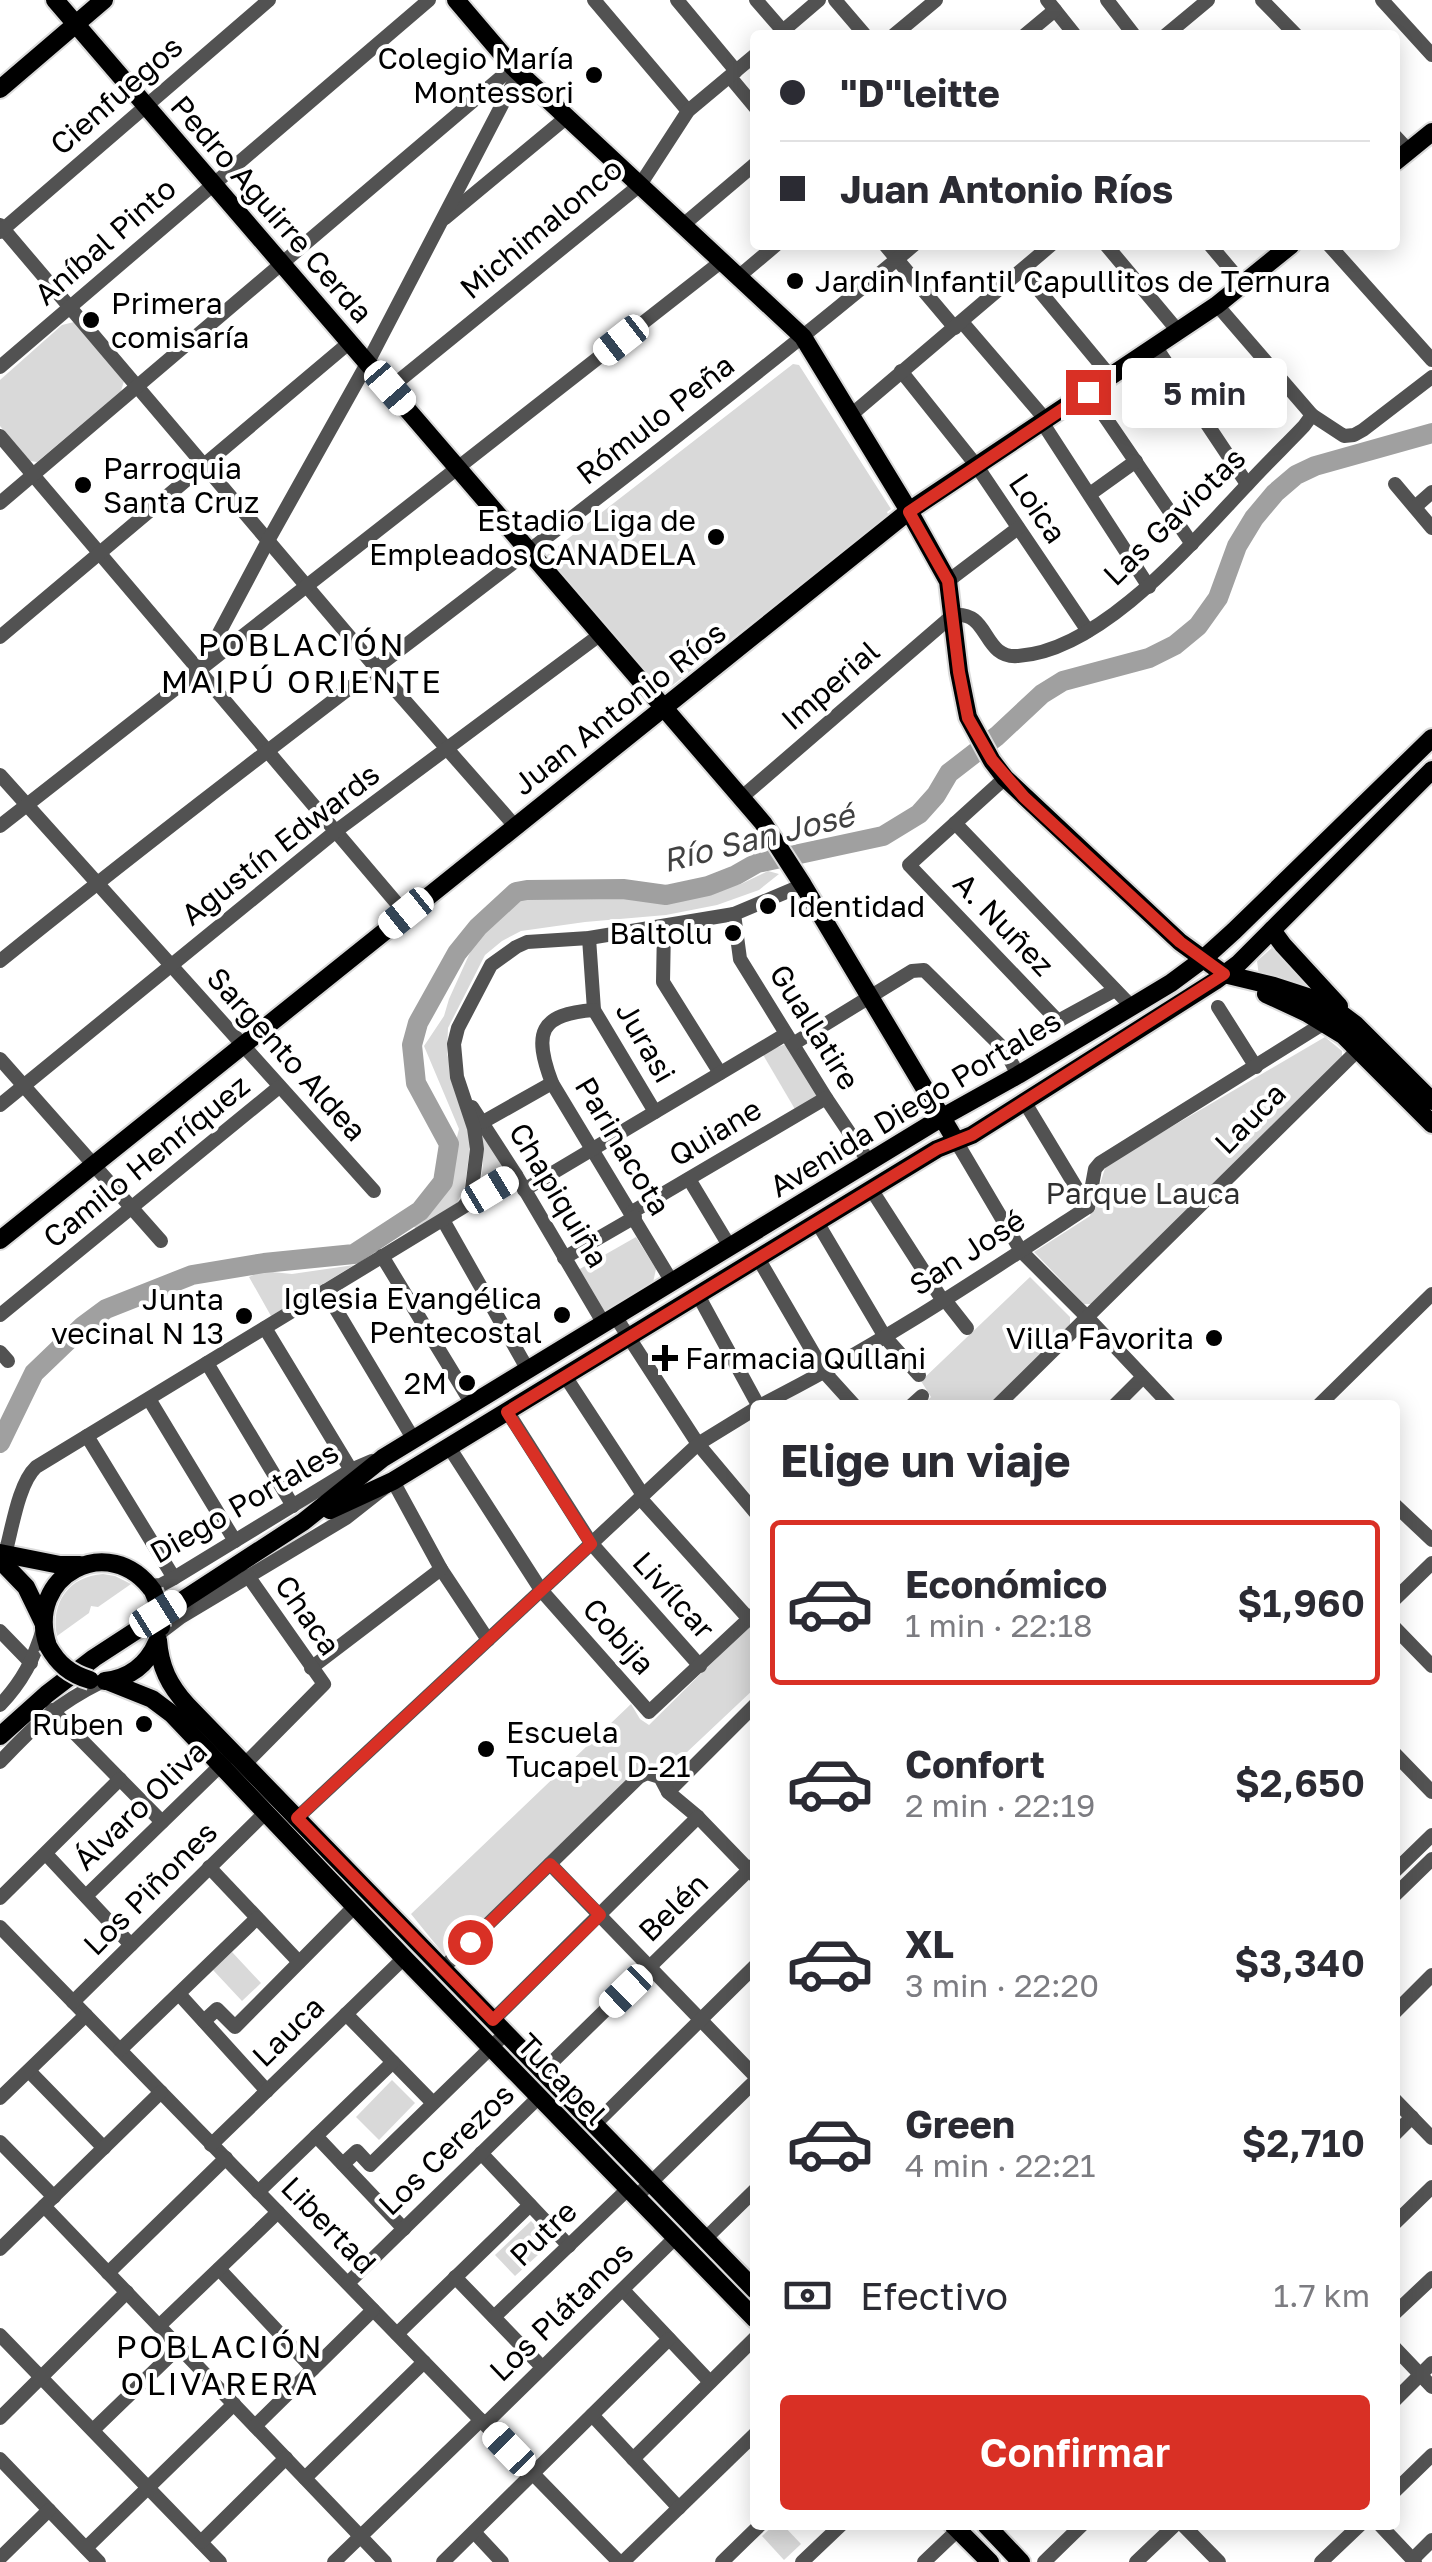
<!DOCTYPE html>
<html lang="es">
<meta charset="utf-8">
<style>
body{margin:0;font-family:"Golos Text",sans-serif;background:#f7f7f7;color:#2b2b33;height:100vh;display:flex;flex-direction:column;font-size:38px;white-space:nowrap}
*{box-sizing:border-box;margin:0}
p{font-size:32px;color:#7c7c81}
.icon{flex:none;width:55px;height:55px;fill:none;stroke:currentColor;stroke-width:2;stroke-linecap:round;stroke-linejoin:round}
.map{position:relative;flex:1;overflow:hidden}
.panel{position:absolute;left:750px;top:1400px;width:650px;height:1130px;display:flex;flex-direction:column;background:#fff;border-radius:10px;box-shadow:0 5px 25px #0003}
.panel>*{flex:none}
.guide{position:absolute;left:750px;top:30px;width:650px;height:220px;border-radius:10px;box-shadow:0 5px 25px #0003;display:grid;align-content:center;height:220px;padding:0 30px;background:#fff}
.end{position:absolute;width:45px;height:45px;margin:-22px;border:12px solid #d93025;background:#fff;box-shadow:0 0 0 5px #fff}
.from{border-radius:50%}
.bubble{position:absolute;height:70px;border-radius:10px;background:#fff;box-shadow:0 5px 25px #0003;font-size:32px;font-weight:600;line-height:70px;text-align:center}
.car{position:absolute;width:30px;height:60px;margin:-30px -15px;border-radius:12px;box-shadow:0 0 8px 2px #0007;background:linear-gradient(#fff 24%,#345 0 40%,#fff 0 76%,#345 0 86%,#fff 0)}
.guide b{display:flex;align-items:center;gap:35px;height:95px;font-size:38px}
.guide b+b{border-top:2px solid #e1e1e2}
.guide i{width:25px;height:25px;background:#2b2b33}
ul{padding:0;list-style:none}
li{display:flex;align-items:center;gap:30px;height:165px;margin:0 20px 15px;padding:0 10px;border:5px solid transparent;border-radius:10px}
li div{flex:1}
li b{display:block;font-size:38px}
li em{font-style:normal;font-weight:600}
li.on{border-color:#d93025}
li>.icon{width:90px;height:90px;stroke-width:1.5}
h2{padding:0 30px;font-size:45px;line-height:120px}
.pay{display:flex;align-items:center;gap:25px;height:110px;padding:0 30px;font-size:38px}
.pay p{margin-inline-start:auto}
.button{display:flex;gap:20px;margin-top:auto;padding:20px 30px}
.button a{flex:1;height:115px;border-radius:10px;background:#d93025;color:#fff;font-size:40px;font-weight:600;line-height:115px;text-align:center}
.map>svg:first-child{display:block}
</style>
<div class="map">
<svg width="1432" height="2562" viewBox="0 0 1432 2562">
<rect width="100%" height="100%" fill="#fff"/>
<!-- green -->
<g fill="#d9d9d9">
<polygon points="74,322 124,381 121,391 37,462 30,461 0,426 0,380 62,325"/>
<polygon points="793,364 799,365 891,509 887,512 889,516 660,695 543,558"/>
<polygon points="768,871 779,874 759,890 717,905 666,915 585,922 521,931 502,941 485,955 448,1028 447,1054 466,1111 471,1139 465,1186 457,1203 416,1229 412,1224 434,1204 447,1177 459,1129 424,1046 444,1016 449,999 473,946 513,900 524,895 535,894 550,897 602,891 633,897 705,891 741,884"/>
<polygon points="1275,945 1318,994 1259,976 1257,961"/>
<polygon points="1325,1037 1342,1051 1342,1060 1093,1304 1084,1304 1034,1252 1090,1216 1106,1165"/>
<polygon points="786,1044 821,1096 796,1111 762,1053"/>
<polygon points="482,1132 509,1174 480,1192 483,1163"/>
<polygon points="636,1237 656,1269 652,1287 615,1311 603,1311 578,1270"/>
<polygon points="354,1265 271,1316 249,1277 262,1271 292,1274"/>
<polygon points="1030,1277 1070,1317 1070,1327 993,1405 923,1405 931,1397 921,1381"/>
<path d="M103,1574l12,2 16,8 -33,23 -7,-1 -2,7 -32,23c-7,-33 12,-60 46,-62z"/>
<polygon points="755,1620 755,1688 668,1770 660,1770 652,1763 446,1957 411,1914 631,1704 640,1719 649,1725"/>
<polygon points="232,1952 261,1983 242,2001 213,1970"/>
<polygon points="392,2080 415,2103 379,2140 356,2117"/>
<polygon points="531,2221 551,2243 515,2276 495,2255"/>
<polygon points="774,2525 783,2525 801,2544 784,2560 762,2536"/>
</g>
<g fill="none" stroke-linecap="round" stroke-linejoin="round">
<!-- river -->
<polyline stroke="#a0a0a0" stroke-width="20" points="0,1443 34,1373 83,1326 106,1309 192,1275 264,1263 354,1254 420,1211 443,1182 449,1144 416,1083 412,1045 418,1023 457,953 478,927 516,892 527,890 623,889 666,895 708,886 736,875 757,863 883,836 919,814 936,795 949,773 997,736 1042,694 1063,681 1149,658 1175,645 1198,626 1218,598 1237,546 1254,518 1275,493 1296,475 1315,466 1432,433"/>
<!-- major casing -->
<g stroke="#dbdbdb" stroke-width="22">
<g id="major">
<polyline points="55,0 763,823 803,885 956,1141"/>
<polyline points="456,0 513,67 803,337 909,511 948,581 959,672 968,717 992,761 1005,778 1180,942 1224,974 1274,986 1311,998 1340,1013 1356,1025 1432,1101"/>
<polyline points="0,89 104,0"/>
<polyline points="1395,162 1432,132"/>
<polyline points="1272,930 1283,945 1339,1006"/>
<polyline points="1266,994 1307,1013 1343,1035 1432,1124"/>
<polyline points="0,1240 909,511 1217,305 1291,245"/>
<polyline points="330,1510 393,1481 937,1149 972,1135 1215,981 1238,964 1432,770"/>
<polyline points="0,1553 60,1565 80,1565"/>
<polyline points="0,1560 26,1587 43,1622"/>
<path d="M158,1640c2,27 11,45 29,65l568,585"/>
<path d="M48,1646c-24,-71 62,-116 105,-55"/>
<path d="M105,1681c25,-3 42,-16 52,-39"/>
<polyline points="107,1681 152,1699 172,1714 404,1958 755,2319"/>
<polyline points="0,1736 47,1694 94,1658 303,1522 383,1458 941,1118 1018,1075 1171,983 1202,960 1234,931 1432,738"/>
<polyline points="953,2525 990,2562"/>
<polyline points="986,2525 1021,2562"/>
</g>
</g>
<!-- minor -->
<g stroke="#525252" stroke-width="14">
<polyline points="594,0 688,111"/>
<polyline points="677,0 736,71"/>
<polyline points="756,0 783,31"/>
<polyline points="835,0 865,35"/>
<polyline points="1047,0 1075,35"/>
<polyline points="1107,0 1134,35"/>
<polyline points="1262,0 1296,35"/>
<polyline points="1382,0 1432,55"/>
<polyline points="778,35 819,0"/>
<polyline points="894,35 936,0"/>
<polyline points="1025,35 1055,10"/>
<polyline points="1166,35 1208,0"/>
<polyline points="730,77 755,107"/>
<polyline points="1395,136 1409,151"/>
<polyline points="445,218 567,117"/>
<polyline points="0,225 377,669 514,825"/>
<polyline points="683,225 755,164"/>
<polyline points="0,232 269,0"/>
<polyline points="885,245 955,328"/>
<polyline points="1106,245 1178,331"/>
<polyline points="1210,245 1243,284"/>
<polyline points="1329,245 1432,360"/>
<polyline points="1023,271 1110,376"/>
<polyline points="738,277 776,245"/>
<polyline points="1217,305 1312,415 1344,436 1354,435 1363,430 1432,377"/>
<polyline points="962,322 1046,420"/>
<polyline points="1155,346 1247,484"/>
<polyline points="0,367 429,0"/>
<polyline points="901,371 976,465 1088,631"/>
<polyline points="390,388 640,185 688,111 755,55"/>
<polyline points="1088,392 1192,544"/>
<polyline points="851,415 1051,245"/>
<polyline points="1042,422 1149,587"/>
<polyline points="0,436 405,913"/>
<polyline points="1395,484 1432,528"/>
<polyline points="1090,494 1136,461"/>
<polyline points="0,503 513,67"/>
<polyline points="1415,507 1432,492"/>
<polyline points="948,581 1018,528"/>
<polyline points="0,637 350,342"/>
<polyline points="201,667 269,539 368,362 519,72"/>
<polyline points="0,775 374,1191"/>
<polyline points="1005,778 909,865 1059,1022"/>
<path d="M742,797l211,-182c37,-5 29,44 65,41 83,-5 174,-113 228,-170 19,-21 39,-40 58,-60l8,-11"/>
<polyline points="955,823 1132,1007"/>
<polyline points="0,826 722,261"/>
<polyline points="734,914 740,959 826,1098 869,1162"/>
<polyline points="664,927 663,982 720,1073"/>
<polyline points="589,938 594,1010 655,1112"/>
<path d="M0,961c301,-243 617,-468 914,-716"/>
<polyline points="1218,1007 1256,1067"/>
<path d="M594,1010c-55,4 -61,23 -42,73l120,199"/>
<polyline points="793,1044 912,971 924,970 1005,1050 1018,1075"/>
<polyline points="1005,1050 1115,990"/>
<polyline points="0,1059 161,1241"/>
<polyline points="1024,1101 1088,1207"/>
<polyline points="0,1105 336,831 601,634"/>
<polyline points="472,1107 516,1175 604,1324"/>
<polyline points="483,1122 552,1083"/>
<polyline points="956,1141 1021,1251 1087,1317 1170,1405"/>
<polyline points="689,1179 730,1247"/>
<polyline points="871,1189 943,1301"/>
<polyline points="524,1190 786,1034"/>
<polyline points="464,1206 471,1197 477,1149 474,1128 457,1077 454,1044 458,1028 491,965 516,947 527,942 589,938 734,914 803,885"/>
<polyline points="632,1212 826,1098"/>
<polyline points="443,1220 528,1370"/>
<polyline points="817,1222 885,1337 919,1375"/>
<polyline points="382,1256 472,1404"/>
<polyline points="564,1258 635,1217"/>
<polyline points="758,1258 825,1373 854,1405"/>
<polyline points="325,1291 414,1440"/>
<polyline points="698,1295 758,1405"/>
<polyline points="945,1300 967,1328"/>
<polyline points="0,1315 279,1087"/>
<polyline points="615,1316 698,1444 755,1512"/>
<polyline points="265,1328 351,1470"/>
<polyline points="0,1352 8,1361"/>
<polyline points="207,1363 293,1506"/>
<polyline points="565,1376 643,1495"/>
<polyline points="149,1399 235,1541"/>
<path d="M761,1405c114,-57 220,-128 327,-198l7,-38 5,-6 224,-140"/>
<polyline points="912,1405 922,1396"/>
<polyline points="998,1405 1364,1044"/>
<polyline points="1115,1405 1142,1378"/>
<polyline points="1319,1405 1432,1294"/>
<polyline points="507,1411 591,1543 700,1666"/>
<polyline points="87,1436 174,1578"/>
<polyline points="449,1447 541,1590 649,1712 755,1613"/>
<polyline points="640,1498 749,1619"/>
<polyline points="1395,1505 1432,1540"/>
<path d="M5,1554c7,-24 13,-70 31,-87l480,-292"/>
<polyline points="149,1586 161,1585 174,1578 351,1470 372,1461"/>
<polyline points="1395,1599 1432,1563"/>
<polyline points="1395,1628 1432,1666"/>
<polyline points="0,1631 31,1663"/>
<polyline points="160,1633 181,1617 346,1518 393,1481 441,1569 488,1640"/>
<polyline points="311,1668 441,1569"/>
<path d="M0,1705c22,-23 34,-46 43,-76"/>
<polyline points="52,1710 162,1822"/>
<polyline points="1395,1754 1432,1792"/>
<path d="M0,1762c36,-38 55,-57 103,-81"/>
<polyline points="245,1764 324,1684 248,1576"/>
<polyline points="668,1792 755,1705"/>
<polyline points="297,1818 698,1444 755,1409"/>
<polyline points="46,1854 131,1945"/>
<polyline points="550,1864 755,2076"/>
<polyline points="209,1867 299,1962"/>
<polyline points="1395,1871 1432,1835"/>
<polyline points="1395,1895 1432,1859"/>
<polyline points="86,1896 225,1761"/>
<polyline points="0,1898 120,1779"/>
<polyline points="0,1927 619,2562"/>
<polyline points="443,1968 639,1777 647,1773 660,1777 668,1792 698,1817 755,1876"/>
<polyline points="179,1994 267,2091"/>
<polyline points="73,2002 265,1813"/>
<polyline points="1395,2012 1432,1975"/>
<polyline points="346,2014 433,2103"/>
<polyline points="493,2020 698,1817"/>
<polyline points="204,2021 217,2009 235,2027 355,1906"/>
<polyline points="120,2050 257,1918"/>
<polyline points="29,2071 104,2148"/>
<polyline points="543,2071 754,1865"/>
<polyline points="0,2098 86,2015"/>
<polyline points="1395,2100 1432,2138"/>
<polyline points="595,2124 755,1966"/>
<polyline points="1395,2134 1412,2117"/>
<polyline points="316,2136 404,2229"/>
<polyline points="0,2142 54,2197"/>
<polyline points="211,2145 404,1958"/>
<polyline points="481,2153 569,2246"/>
<polyline points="343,2164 357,2151 370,2165 506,2033"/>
<polyline points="258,2192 393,2062"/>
<polyline points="637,2196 755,2081"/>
<polyline points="44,2206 385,2562"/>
<polyline points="1395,2223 1432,2187"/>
<polyline points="705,2239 755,2190"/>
<polyline points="0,2249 161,2092"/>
<polyline points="219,2269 313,2369"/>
<polyline points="108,2273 226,2158"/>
<polyline points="455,2277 542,2367"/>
<polyline points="348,2283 540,2096"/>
<polyline points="623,2290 710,2382"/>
<polyline points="1395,2313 1432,2278"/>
<polyline points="494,2317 629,2188"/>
<polyline points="159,2326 278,2212"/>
<polyline points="397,2334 530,2205"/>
<polyline points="0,2335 220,2562"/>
<polyline points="1395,2348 1432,2387"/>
<polyline points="1395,2400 1432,2363"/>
<polyline points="592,2415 679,2508"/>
<polyline points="0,2418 127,2292"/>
<polyline points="485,2424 676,2237"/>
<polyline points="255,2426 373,2310"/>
<polyline points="93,2430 179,2347"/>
<polyline points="0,2459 99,2562"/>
<polyline points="633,2459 755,2338"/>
<polyline points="305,2478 424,2362"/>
<polyline points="1395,2491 1432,2455"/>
<polyline points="1183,2525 1219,2562"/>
<polyline points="1380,2525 1415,2562"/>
<polyline points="474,2532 502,2562"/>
<polyline points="201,2542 286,2458"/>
<polyline points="86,2548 234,2404"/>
<polyline points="0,2558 49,2510"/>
<polyline points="1413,2559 1432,2540"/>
<polyline points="334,2562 481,2420"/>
<polyline points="443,2562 669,2339"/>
<polyline points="623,2562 755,2434"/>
<polyline points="722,2562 760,2525"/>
<polyline points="802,2562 841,2525"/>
<polyline points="924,2562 963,2525"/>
<polyline points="1044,2562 1082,2525"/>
<polyline points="1136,2562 1175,2525"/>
<polyline points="1321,2562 1360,2525"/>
</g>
<!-- major -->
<use href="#major" stroke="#000" stroke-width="18"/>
<!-- major-bridge casing -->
<g stroke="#dbdbdb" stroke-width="22" stroke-linecap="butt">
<g id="major-bridge">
<polyline points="153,1591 160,1608 161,1627"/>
<path d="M48,1646c10,18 22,28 42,34"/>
</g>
</g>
<!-- major-bridge -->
<use href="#major-bridge" stroke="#000" stroke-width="18"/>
</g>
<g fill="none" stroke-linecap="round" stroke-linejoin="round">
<!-- route -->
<polyline stroke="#d93025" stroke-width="12" points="470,1942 550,1864 600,1915 493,2020 297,1818 591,1544 507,1412 937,1149 972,1135 1224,974 1180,942 1024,797 992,760 968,718 959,672 948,581 909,512 1088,392"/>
</g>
<!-- markers -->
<g fill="#000" stroke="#fff" stroke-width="4">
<circle cx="594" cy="75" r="10"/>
<circle cx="795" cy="281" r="10"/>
<circle cx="91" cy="320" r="10"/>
<circle cx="83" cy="485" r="10"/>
<circle cx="716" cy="537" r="10"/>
<circle cx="768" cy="906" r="10"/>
<circle cx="733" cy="933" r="10"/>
<circle cx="562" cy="1315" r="10"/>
<circle cx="244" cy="1316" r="10"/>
<circle cx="1214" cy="1338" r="10"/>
<path d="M660 1343h10v10h10v10h-10v10h-10v-10h-10v-10h10z"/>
<circle cx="467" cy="1383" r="10"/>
<circle cx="144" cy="1724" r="10"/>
<circle cx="486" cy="1749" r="10"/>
</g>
<g text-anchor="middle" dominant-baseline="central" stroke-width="8" stroke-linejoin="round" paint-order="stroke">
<!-- poi labels -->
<g font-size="30" fill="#000" stroke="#fff" text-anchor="end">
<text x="574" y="58">Colegio María<tspan x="574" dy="34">Montessori</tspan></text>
<text x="815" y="281" text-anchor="start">Jardin Infantil Capullitos de Ternura</text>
<text x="111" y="303" text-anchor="start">Primera<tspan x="111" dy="34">comisaría</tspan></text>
<text x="103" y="468" text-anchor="start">Parroquia<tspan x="103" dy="34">Santa Cruz</tspan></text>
<text x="696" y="520">Estadio Liga de<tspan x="696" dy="34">Empleados CANADELA</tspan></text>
<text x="788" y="906" text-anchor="start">Identidad</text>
<text x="713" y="933">Baltolu</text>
<text x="542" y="1298">Iglesia Evangélica<tspan x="542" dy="34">Pentecostal</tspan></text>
<text x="224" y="1299">Junta<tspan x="224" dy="34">vecinal N 13</tspan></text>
<text x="1194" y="1338">Villa Favorita</text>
<text x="685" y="1358" text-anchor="start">Farmacia Qullani</text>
<text x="447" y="1383">2M</text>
<text x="124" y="1724">Ruben</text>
<text x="506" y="1732" text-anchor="start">Escuela<tspan x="506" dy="34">Tucapel D-21</tspan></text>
</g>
<!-- street labels -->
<g font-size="30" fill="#000" stroke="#fff">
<text transform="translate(116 95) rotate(-41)">Cienfuegos</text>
<text transform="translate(272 209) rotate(49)">Pedro Aguirre Cerda</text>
<text transform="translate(541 228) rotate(-40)">Michimalonco</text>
<text transform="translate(105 241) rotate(-41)">Aníbal Pinto</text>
<text transform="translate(655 419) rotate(-38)">Rómulo Peña</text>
<text transform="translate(1038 508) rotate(56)">Loica</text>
<text transform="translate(1174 516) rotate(-44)">Las Gaviotas</text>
<text transform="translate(830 685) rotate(-41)">Imperial</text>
<text transform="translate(619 708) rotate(-38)">Juan Antonio Ríos</text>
<text transform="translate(280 844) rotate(-38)">Agustín Edwards</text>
<text transform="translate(1004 924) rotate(46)">A. Nuñez</text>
<text transform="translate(815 1027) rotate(58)">Guallatire</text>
<text transform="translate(646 1042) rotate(60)">Jurasi</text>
<text transform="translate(287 1054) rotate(48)">Sargento Aldea</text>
<text transform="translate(915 1103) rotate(-31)">Avenida Diego Portales</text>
<text transform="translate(1250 1118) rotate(-45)">Lauca</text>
<text transform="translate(715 1132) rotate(-31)">Quiane</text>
<text transform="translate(623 1146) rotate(59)">Parinacota</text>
<text transform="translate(146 1161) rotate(-39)">Camilo Henríquez</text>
<text transform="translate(559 1195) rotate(59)">Chapiquiña</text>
<text transform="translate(967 1252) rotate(-33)">San José</text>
<text transform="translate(244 1502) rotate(-30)">Diego Portales</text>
<text transform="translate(674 1595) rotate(48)">Livílcar</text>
<text transform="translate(308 1615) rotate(55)">Chaca</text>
<text transform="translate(619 1636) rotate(48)">Cobija</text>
<text transform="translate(140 1805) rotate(-44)">Álvaro Oliva</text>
<text transform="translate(150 1888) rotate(-45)">Los Piñones</text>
<text transform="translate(673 1907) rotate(-44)">Belén</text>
<text transform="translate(288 2031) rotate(-44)">Lauca</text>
<text transform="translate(562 2079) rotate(46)">Tucapel</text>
<text transform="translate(446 2149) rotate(-44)">Los Cerezos</text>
<text transform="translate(329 2225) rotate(46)">Libertad</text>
<text transform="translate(543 2233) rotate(-44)">Putre</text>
<text transform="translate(561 2311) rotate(-44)">Los Plátanos</text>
</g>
<!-- park labels -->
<g font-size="30" fill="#303030" stroke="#fff">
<text x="1143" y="1193">Parque Lauca</text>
</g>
<!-- neighbourhood labels -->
<g font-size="32" letter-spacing="2.5" fill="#000" stroke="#fff">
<text x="302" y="644">POBLACIÓN<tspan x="302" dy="37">MAIPÚ ORIENTE</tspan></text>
<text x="220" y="2346">POBLACIÓN<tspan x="220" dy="37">OLIVARERA</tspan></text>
</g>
<!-- water labels -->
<g font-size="32" font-style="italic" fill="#414141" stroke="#fff">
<text transform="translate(758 837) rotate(-14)">Río San José</text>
</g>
</g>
</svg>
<i class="end from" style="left:470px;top:1942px"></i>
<i class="end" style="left:1088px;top:392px"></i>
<div class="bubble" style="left:1122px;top:358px;width:165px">5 min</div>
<i class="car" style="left:621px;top:340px;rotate:232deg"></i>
<i class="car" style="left:390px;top:388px;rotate:139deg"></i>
<i class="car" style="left:406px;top:913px;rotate:231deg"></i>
<i class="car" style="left:490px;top:1190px;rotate:59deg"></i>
<i class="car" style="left:158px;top:1614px;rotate:58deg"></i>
<i class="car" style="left:626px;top:1991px;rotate:226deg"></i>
<i class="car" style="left:509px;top:2449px;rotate:316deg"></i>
<div class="guide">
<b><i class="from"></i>&quot;D&quot;leitte</b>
<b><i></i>Juan Antonio Ríos</b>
</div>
<section class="panel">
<h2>Elige un viaje</h2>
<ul>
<li class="on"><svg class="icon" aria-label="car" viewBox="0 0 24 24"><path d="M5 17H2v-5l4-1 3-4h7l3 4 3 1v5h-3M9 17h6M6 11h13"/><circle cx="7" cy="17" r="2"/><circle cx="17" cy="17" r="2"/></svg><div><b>Económico</b><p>1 min · 22:18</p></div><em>$1,960</em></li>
<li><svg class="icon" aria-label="car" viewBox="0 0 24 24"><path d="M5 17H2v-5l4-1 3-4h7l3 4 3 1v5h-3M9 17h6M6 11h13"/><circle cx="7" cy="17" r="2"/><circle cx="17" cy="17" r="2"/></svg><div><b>Confort</b><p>2 min · 22:19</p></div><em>$2,650</em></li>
<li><svg class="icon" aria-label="car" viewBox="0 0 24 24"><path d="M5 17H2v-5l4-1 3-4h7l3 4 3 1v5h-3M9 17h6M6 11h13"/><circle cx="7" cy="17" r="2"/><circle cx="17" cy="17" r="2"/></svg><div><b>XL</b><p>3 min · 22:20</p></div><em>$3,340</em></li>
<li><svg class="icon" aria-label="car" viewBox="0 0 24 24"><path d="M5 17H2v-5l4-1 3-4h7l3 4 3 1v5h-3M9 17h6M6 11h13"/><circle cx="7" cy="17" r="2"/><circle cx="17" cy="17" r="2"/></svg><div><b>Green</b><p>4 min · 22:21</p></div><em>$2,710</em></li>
</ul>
<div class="pay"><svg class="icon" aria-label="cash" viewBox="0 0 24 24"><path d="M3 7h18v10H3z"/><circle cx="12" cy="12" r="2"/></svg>Efectivo<p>1.7 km</p></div>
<div class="button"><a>Confirmar</a></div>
</section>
</div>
